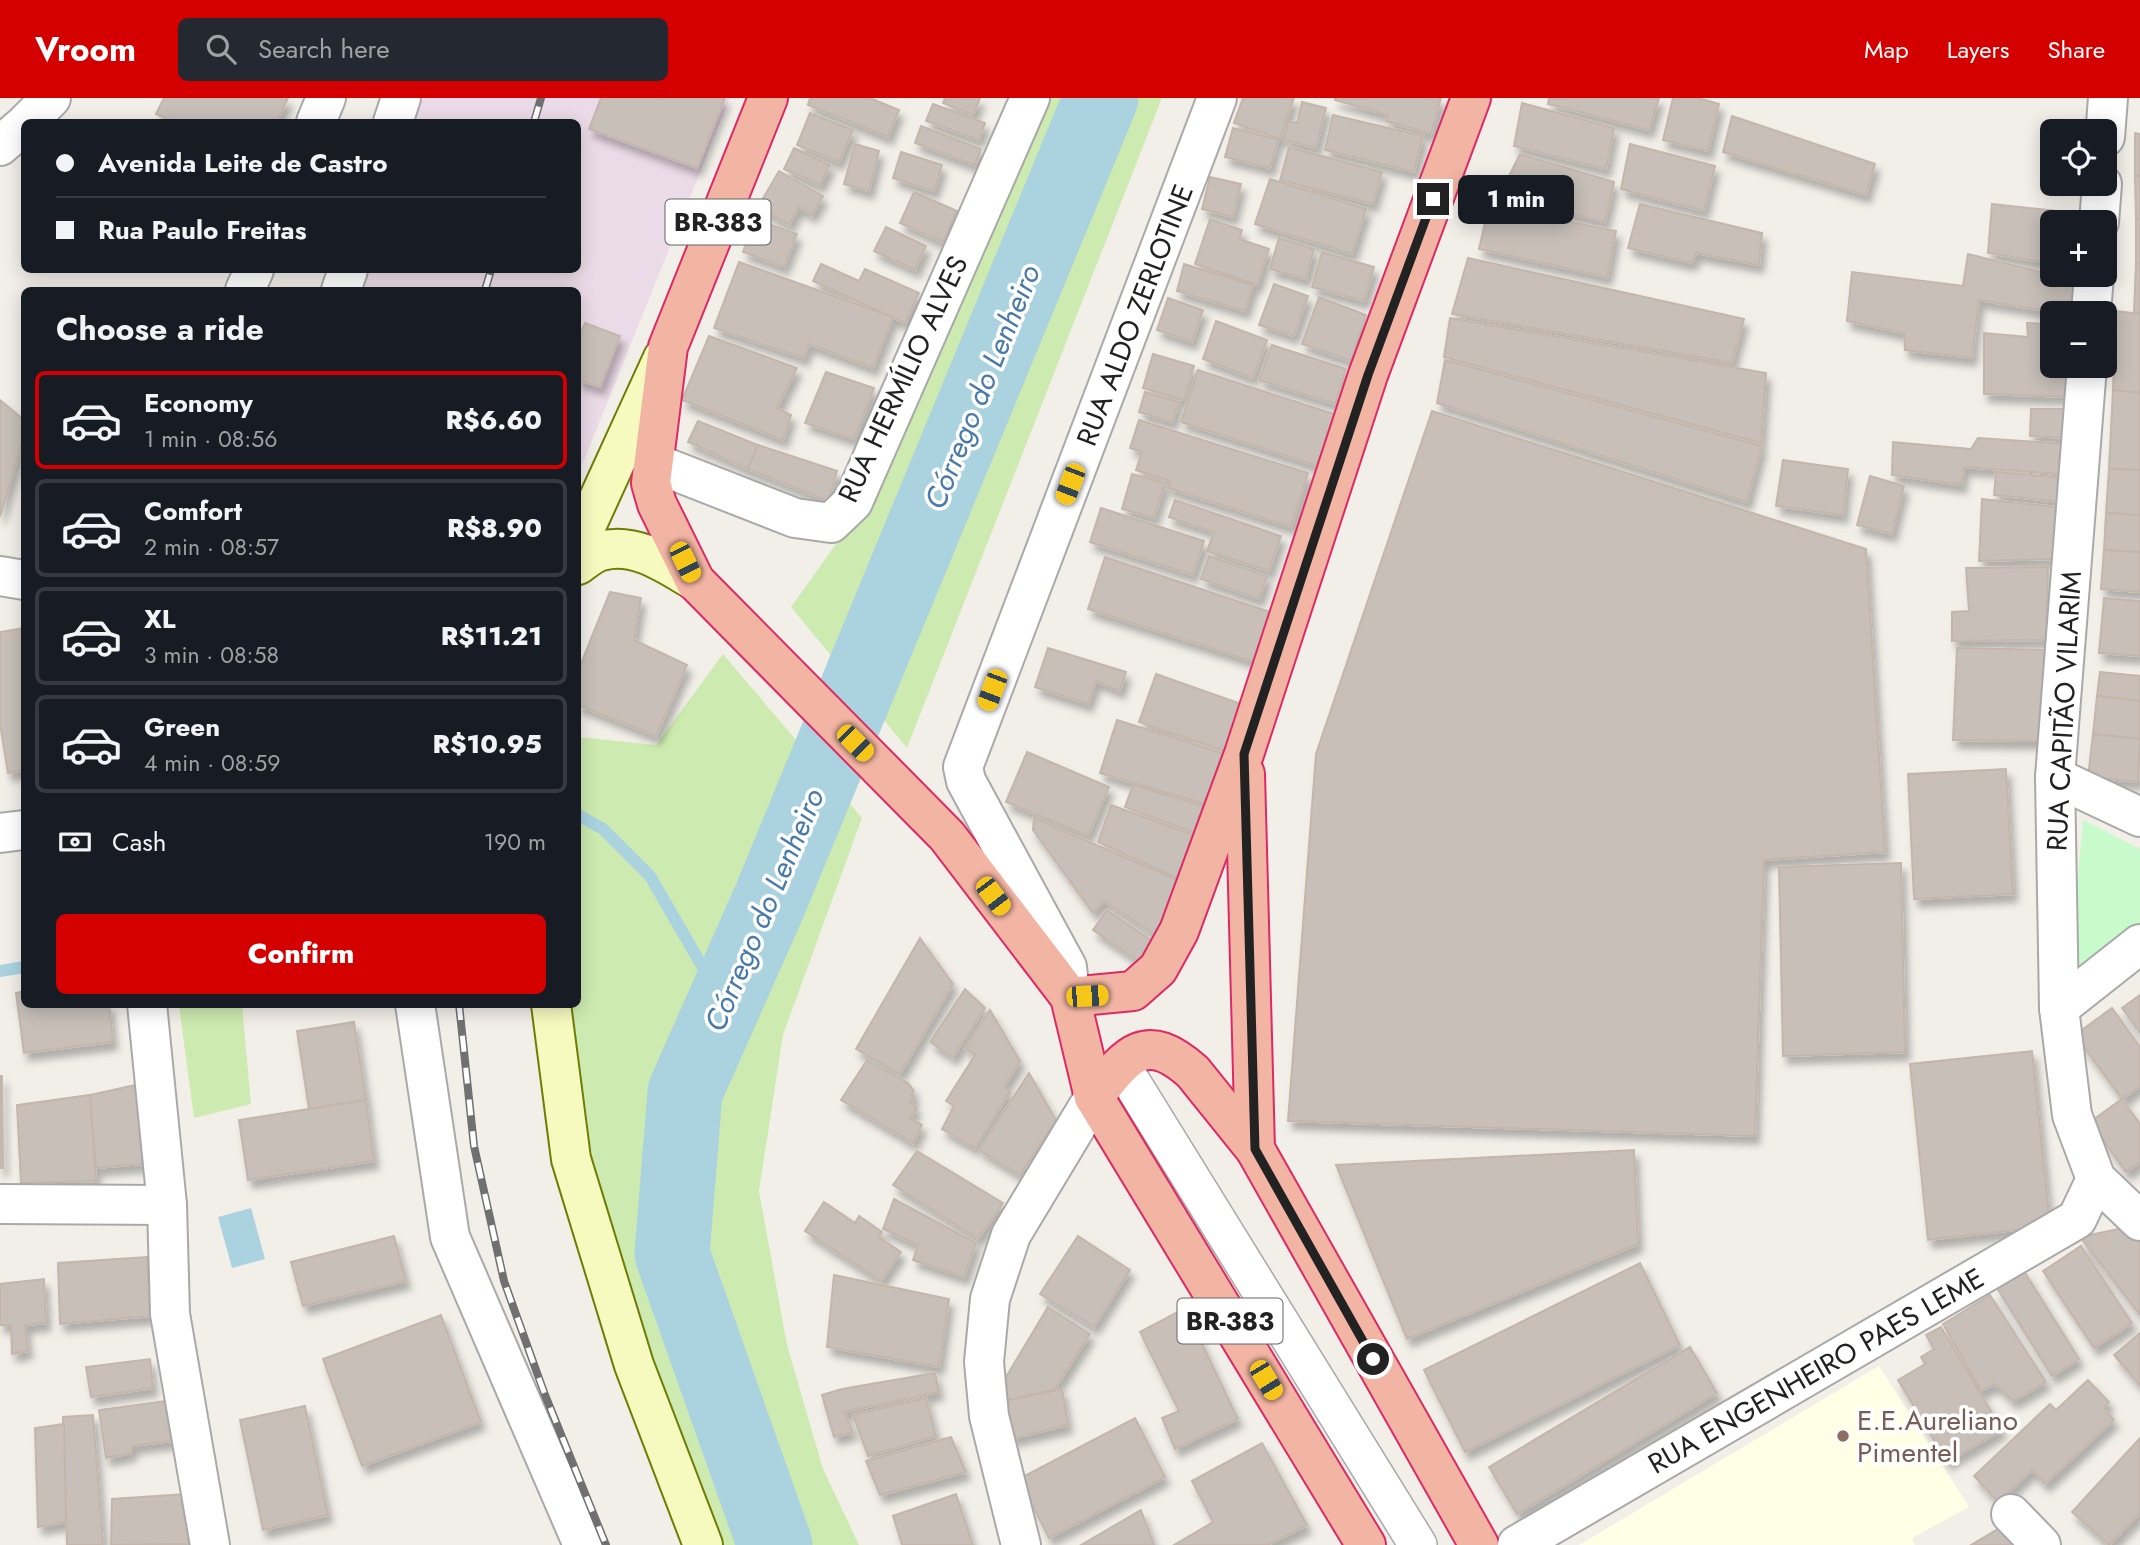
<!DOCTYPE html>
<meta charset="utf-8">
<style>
body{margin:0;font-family:Jost,sans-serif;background:#242831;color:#f1f3f6;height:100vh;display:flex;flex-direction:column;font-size:26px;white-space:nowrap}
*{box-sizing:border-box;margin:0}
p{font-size:23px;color:#9ea1a6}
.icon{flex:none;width:38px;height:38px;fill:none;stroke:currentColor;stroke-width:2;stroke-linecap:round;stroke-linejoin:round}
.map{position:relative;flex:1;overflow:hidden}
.panel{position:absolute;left:21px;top:189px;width:560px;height:721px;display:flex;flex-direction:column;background:#171b24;border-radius:10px;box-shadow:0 4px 18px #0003}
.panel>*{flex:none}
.top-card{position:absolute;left:21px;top:21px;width:560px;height:154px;border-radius:10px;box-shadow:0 4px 18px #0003;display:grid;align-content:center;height:154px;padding:0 35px;background:#171b24}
.fabs{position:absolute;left:2040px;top:21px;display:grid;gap:14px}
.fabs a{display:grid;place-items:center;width:77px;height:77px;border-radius:10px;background:#171b24;box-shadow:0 4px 18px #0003;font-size:35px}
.end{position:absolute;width:32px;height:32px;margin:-16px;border:9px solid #222;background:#fff;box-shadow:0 0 0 4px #fff}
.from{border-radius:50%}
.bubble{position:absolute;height:49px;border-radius:10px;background:#171b24;box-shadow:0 4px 18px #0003;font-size:23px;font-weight:800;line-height:49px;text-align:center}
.car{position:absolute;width:21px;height:42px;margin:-21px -10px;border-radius:9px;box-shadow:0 0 5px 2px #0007;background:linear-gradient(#f5c518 24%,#345 0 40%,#f5c518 0 76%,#345 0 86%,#f5c518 0)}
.top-card b{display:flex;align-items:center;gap:24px;height:66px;font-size:26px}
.top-card b+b{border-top:2px solid #363941}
.top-card i{width:18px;height:18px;background:#f1f3f6}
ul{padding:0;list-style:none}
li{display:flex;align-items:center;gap:21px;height:98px;margin:0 14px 10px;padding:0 21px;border:4px solid #363941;border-radius:10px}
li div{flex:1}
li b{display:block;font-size:26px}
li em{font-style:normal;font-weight:800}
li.on{border-color:#d40000}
li>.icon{width:63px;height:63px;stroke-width:1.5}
h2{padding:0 35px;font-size:32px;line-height:84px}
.pay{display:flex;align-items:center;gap:18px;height:77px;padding:0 35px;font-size:26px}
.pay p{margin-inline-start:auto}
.cta{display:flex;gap:14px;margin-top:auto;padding:14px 35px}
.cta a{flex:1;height:80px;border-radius:10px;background:#d40000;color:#fff;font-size:28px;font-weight:800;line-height:80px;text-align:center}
header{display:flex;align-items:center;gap:42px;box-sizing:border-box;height:98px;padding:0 35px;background:#d40000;color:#fff}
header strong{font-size:33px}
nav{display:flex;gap:38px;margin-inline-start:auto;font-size:24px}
.search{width:490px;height:63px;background:#242831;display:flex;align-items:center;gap:18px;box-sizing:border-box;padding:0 24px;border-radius:10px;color:#9ea1a6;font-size:26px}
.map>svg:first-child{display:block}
</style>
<header>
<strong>Vroom</strong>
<div class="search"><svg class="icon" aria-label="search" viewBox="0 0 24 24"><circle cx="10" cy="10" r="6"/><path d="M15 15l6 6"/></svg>Search here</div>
<nav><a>Map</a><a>Layers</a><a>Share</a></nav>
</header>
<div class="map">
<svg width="2140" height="1447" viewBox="0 0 2140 1447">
<defs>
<filter id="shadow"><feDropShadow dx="4.5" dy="8" stdDeviation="3.5" flood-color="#0004"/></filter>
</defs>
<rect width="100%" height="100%" fill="#f2efe9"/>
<!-- industrial -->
<polygon fill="#ebdbe8" points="412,0 730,0 578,377 578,192 357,192 363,172 578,172 578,24 405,24"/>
<!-- education -->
<polygon fill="#ffffe5" points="1879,1268 1969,1409 1912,1440 1915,1447 1579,1447"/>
<!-- grass -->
<g fill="#cdebb0">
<polygon points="1029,0 1162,0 907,650 791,509 856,418"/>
<polygon points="723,556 862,720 783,937 759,1093 787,1247 823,1371 859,1447 715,1447 584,1063 564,907 578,906 578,639 656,647"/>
<polygon points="179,907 242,907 251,1006 194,1020"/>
</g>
<!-- park -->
<polygon fill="#c8facc" points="2083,722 2140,751 2140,832 2069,884"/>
<!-- water -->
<polygon fill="#aad3df" points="251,1110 265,1161 232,1170 218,1119"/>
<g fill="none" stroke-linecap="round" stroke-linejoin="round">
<!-- stream -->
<g stroke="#aad3df" stroke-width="12">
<polyline points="578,717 603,731 650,778 724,906"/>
<polyline points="0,873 24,869"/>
</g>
<!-- river -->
<polyline stroke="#aad3df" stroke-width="75" points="775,1447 672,1156 685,994 770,802 1101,0"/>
</g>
<!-- building -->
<g fill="#c7bfb8" stroke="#c4b6ab" stroke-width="2" filter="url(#shadow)">
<polygon points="164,0 288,0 277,24 173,24 156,16"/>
<polygon points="601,0 725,0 697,70 589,31"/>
<polygon points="810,0 870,0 899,12 888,39 808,7"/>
<polygon points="945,0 980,0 973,17 943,5"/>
<polygon points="1243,0 1294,0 1280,41 1234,25"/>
<polygon points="1335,0 1441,0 1431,36 1386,23 1388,17 1335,2"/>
<polygon points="1549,0 1659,0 1649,32 1548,6"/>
<polygon points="1673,0 1698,0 1719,6 1708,53 1663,42"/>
<polygon points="1302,4 1326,10 1316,50 1284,42 1288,23 1297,25"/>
<polygon points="1522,5 1614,30 1606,71 1514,48"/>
<polygon points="933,6 985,25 979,42 926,23"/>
<polygon points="810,15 853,32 839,64 797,47"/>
<polygon points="1333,17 1423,38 1414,74 1325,52"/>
<polygon points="1732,18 1875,66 1866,97 1723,54"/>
<polygon points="921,28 981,51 975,67 915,45"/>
<polygon points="1233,30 1278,42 1270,70 1225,59"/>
<polygon points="2135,35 2140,36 2140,79 2135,77"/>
<polygon points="855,46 879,53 869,93 844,86"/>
<polygon points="1630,46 1715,68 1704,113 1621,91"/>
<polygon points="1289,49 1382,74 1373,106 1280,82"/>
<polygon points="794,50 830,67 820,87 784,71"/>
<polygon points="901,54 942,67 934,93 893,80"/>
<polygon points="1520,56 1614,84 1605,124 1499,98"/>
<polygon points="779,73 823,98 812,117 799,109 789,127 758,109"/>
<polygon points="2135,77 2140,79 2140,122 2136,120"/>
<polygon points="1210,79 1241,86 1233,119 1202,111"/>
<polygon points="1270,81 1366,111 1352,156 1255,126"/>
<polygon points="914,94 957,113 943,144 900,125"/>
<polygon points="1640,106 1762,135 1759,167 1696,155 1692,165 1628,150"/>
<polygon points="1992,106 2083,116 2082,124 2053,124 2053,166 1988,155"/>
<polygon points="1489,107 1616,133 1607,179 1479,151"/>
<polygon points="2136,120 2140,122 2140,166 2136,165"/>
<polygon points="755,121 797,136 784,169 743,154"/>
<polygon points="1210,121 1242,132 1239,141 1269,151 1257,187 1195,166"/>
<polygon points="886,129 926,148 915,172 874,153"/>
<polygon points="1279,140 1314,151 1306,181 1270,171"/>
<polygon points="1322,154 1374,169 1364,203 1312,189"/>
<polygon points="1968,156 2077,183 2076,215 2058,215 1979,202 1972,260 1905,252 1904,235 1847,223 1852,174 1963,188"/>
<polygon points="1468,160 1744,221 1732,265 1452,216"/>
<polygon points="739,164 893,219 873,270 809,246 804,260 714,230"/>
<polygon points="2136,165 2140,166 2140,216 2134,215"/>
<polygon points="821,166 859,183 865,171 919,195 905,225 813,183"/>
<polygon points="1184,166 1253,187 1245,213 1177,193"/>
<polygon points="1274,186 1308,198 1294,238 1259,227"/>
<polygon points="1319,199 1366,217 1351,263 1302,246"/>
<polygon points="1168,200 1203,212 1192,244 1157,232"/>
<polygon points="2116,213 2140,216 2140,295 2113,292"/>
<polygon points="1450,220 1766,275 1761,345 1444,259"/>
<polygon points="1216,223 1267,242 1253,280 1203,261"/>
<polygon points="585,225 620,238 600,289 578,282 578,242"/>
<polygon points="2027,225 2053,226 2053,268 2072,268 2072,299 1984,296 1984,235 2028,239"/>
<polygon points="709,238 797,270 777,310 791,317 783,342 682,302"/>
<polygon points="1272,247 1346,271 1335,306 1259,282"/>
<polygon points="1153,256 1194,268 1184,302 1143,290"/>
<polygon points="1445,262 1762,348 1747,404 1437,305"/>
<polygon points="1198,272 1337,317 1320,369 1181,324"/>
<polygon points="826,274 874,290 854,341 805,325"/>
<polygon points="2113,292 2140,295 2140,372 2109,371"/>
<polygon points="1145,294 1179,304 1172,324 1139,314"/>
<polygon points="0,302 24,322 24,337 0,419"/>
<polygon points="2031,311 2070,311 2068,340 2030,338"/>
<polygon points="1432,313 1866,451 1885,754 1764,762 1755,1038 1288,1023 1316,656"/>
<polygon points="1139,322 1308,375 1291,429 1168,390 1170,383 1136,372 1142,354 1130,350"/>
<polygon points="698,323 758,347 748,371 688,344"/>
<polygon points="1978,340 2071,346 2061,376 1964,369 1962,387 1892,377 1893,344 1971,351"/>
<polygon points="758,347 837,373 828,403 748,371"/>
<polygon points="1783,362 1848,371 1843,417 1776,408"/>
<polygon points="2109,371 2140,372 2140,417 2106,415"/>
<polygon points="1996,374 2063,380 2061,404 1994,397"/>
<polygon points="1132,376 1165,385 1154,420 1122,411"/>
<polygon points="1870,378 1904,388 1892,436 1857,427"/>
<polygon points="1982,401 2056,409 2052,461 1979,463"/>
<polygon points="1175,402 1281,438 1269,473 1207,453 1214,434 1169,419"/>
<polygon points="1101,410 1204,443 1193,477 1090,444"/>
<polygon points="2106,415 2140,417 2140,454 2104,452"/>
<polygon points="2104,452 2140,454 2140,494 2101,491"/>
<polygon points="1209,458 1267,478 1259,501 1201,481"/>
<polygon points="1105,459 1270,514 1255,564 1088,511"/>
<polygon points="2048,469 2046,542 1952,543 1952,514 1969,513 1966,470"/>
<polygon points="610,494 641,500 634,542 687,567 656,638 578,607 578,573"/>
<polygon points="2104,500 2140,503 2140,558 2099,555"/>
<polygon points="24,530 24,672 8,675 0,626 0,534"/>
<polygon points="1048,550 1126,574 1120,593 1096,583 1088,606 1035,589"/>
<polygon points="1957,550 2050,552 2048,643 1953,642"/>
<polygon points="2100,574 2140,578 2140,603 2097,598"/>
<polygon points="1156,576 1247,608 1230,655 1139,624"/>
<polygon points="2097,598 2140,603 2140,641 2093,636"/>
<polygon points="1117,622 1231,658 1215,709 1100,675"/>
<polygon points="2093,636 2140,641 2138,684 2088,679"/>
<polygon points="1027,654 1109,689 1088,738 1006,704"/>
<polygon points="2006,671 2013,796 1914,801 1908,676"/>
<polygon points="1133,687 1203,708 1195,735 1125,709"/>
<polygon points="1111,707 1194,737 1177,780 1098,744"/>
<polygon points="1034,720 1178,782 1160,840 1104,803 1093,815 1033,732"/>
<polygon points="1901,765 1905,954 1783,958 1779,769"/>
<polygon points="1107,812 1157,846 1143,866 1093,832"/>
<polygon points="920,840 953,886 900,976 856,951"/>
<polygon points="965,891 985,910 953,959 930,944"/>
<polygon points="24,893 24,906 109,906 113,944 24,955 16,895"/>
<polygon points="2140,897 2140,935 2122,910"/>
<polygon points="2112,910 2140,949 2140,988 2122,1001 2075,937"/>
<polygon points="990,912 1020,963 1004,989 1010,994 975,1050 942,1031 954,1008 946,1003 975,957 965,950"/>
<polygon points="354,924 366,1002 309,1011 297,933"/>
<polygon points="2032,953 2050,1128 1928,1142 1910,966"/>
<polygon points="867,962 908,985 914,993 911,997 915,999 910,1005 917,1010 910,1020 922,1027 913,1045 841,1002"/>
<polygon points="1029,975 1056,1022 1020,1077 979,1052"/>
<polygon points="0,978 2,978 3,1070 0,1070"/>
<polygon points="140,986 153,1065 96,1070 90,997"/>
<polygon points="90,997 96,1083 21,1085 17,1007"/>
<polygon points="2122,1001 2140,1026 2140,1064 2126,1074 2090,1024"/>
<polygon points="366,1002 374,1063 248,1082 239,1022"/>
<polygon points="1634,1052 1638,1146 1407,1241 1336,1067"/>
<polygon points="917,1053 1003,1105 978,1141 893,1087"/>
<polygon points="894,1101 976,1145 964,1179 913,1162 918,1147 883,1131"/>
<polygon points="824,1104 855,1125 859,1118 882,1134 879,1139 901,1154 881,1183 805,1133"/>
<polygon points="2128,1129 2140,1142 2140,1217 2080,1139"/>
<polygon points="394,1138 406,1183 303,1208 291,1164"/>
<polygon points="1078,1138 1130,1172 1094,1229 1040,1196"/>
<polygon points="2081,1148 2132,1225 2094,1250 2043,1173"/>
<polygon points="147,1159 150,1218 60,1226 58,1165"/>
<polygon points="1640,1165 1680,1247 1465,1354 1424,1272"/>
<polygon points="2024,1173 2079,1261 2052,1278 1997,1190"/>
<polygon points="834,1177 949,1201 939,1269 827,1249"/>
<polygon points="44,1181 46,1225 25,1227 28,1253 12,1256 11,1227 0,1227 0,1186"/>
<polygon points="1990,1197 2046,1284 2013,1303 1995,1286 1981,1293 1943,1226"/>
<polygon points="1048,1209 1090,1236 1054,1292 1004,1303 1000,1289"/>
<polygon points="1185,1210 1238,1321 1175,1351 1162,1320 1179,1313 1140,1234"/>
<polygon points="441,1217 481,1324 362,1368 323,1261"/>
<polygon points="1941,1229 2002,1332 1947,1364 1898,1282 1925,1266 1921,1259 1934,1251 1926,1237"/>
<polygon points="2140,1235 2140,1288 2114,1257"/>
<polygon points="1690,1249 1717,1295 1517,1416 1489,1369"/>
<polygon points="150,1261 153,1290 91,1299 86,1269"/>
<polygon points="935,1275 939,1294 844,1314 853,1334 834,1339 822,1297 842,1291"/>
<polygon points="2088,1282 2109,1304 2104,1310 2114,1322 2045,1386 2032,1372 1998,1404 1974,1378 2050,1306 2056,1312"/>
<polygon points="1062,1291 1068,1327 1010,1341 1004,1303"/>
<polygon points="926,1300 936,1338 868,1358 853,1317"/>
<polygon points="165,1303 172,1343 132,1348 132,1355 106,1360 99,1312"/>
<polygon points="305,1308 328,1417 263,1432 240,1322"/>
<polygon points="93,1317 103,1447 67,1447 63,1319"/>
<polygon points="1135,1320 1165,1379 1049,1440 1019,1381"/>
<polygon points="64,1326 66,1424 38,1429 35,1330"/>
<polygon points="951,1339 966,1374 880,1397 866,1363"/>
<polygon points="2140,1340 2140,1415 2109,1447 2072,1414"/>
<polygon points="1262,1345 1307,1427 1268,1447 1174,1447 1213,1424 1192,1383"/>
<polygon points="186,1396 189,1446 111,1447 112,1401"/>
<polygon points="956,1396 973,1447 902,1447 893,1418"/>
<polygon points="1141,1412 1154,1447 1081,1447"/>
<polygon points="2001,1429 2012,1447 1971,1447"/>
</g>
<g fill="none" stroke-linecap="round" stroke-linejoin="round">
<!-- pedestrian casing -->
<g stroke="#a9a9a9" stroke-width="40">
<polyline id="pedestrian" points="1121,967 1418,1447"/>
</g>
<!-- minor casing -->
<g stroke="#a9a9a9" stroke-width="42">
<g id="minor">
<polyline points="27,24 51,0"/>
<polyline points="316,24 326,0"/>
<polyline points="393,24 401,0"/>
<polyline points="2105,39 2108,0"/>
<polyline points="0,48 24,27"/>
<polyline points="2099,124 2102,86"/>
<polyline points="245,192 254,172"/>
<polyline points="341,192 348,172"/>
<polyline points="2091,215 2094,177"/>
<polyline points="2087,268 2055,679 2059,910 2072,1017 2096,1081 2140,1123"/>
<polyline points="652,364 795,420 831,425 853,404 1030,0"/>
<polyline points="0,478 24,482"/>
<polyline points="2055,679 2140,719"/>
<polyline points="0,735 24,732"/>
<polyline points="1070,898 1067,869 966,683 963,669 1217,0"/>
<polyline points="147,906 167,1107 170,1216 210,1447"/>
<polyline points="415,906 450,1139 583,1447"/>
<polyline points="2059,910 2140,846"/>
<polyline points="0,1106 167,1107"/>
<polyline points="2011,1416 2041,1447"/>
<polyline points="1021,1447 989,1318 984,1264 990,1201 1011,1137 1094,999"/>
<polyline points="1517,1447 2077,1121 2096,1081"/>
</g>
</g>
<!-- secondary casing -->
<g stroke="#707d05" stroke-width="42">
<g id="secondary">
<polyline points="578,446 663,260"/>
<path d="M578,467c7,-5 15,-12 23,-14 34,-10 67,14 94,30"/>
<polyline points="551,906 571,1061 634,1267 703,1447"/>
</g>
</g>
<!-- trunk casing -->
<g stroke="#dc2a67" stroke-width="42">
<g id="trunk">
<polyline points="768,0 668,249 651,385 657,406 695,483 947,738 1070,899 1094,999 1366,1447"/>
<polyline points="1245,676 1255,1051 1479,1447"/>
<polyline points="1070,899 1133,893 1158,871 1179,833 1244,656 1368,277 1471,0"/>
<path d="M1094,999c33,-42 51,-68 99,-25l62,77"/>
</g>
</g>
<!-- pedestrian -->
<use href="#pedestrian" stroke="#fff" stroke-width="37"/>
<!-- minor -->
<use href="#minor" stroke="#fff" stroke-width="38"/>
<!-- secondary -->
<use href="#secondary" stroke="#f7fabf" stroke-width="38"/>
<!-- trunk -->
<use href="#trunk" stroke="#f2b4a3" stroke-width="38"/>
<!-- rail casing -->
<g stroke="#707070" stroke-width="8">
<g id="rail">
<polyline points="534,24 541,0"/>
<polyline points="485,192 491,172"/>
<polyline points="459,906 474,1048 504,1183 545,1297 606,1447"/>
</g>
</g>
<!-- rail -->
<use href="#rail" stroke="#fff" stroke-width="5" stroke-dasharray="16" stroke-linecap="butt"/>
</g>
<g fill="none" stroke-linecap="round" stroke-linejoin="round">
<!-- route -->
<polyline stroke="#222" stroke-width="9" points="1373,1261 1255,1051 1244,656 1368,277 1433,101"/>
</g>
<!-- markers -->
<circle fill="#8d6e63" stroke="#fff" stroke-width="2.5" cx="1843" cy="1338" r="7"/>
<g text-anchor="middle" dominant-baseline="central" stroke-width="7" stroke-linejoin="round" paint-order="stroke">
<!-- shield labels -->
<g fill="#fff" stroke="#646464" stroke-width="2">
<rect x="665.5" y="101.5" width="105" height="45" rx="5"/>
<rect x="1177.5" y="1200.5" width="105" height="45" rx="5"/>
</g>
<g font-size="26" font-weight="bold" fill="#222">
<text x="718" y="124">BR-383</text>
<text x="1230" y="1223">BR-383</text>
</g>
<!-- street labels -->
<g font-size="28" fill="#222" stroke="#fff">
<text transform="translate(1135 217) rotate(-69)">RUA ALDO ZERLOTINE</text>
<text transform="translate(903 281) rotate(-65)">RUA HERMÍLIO ALVES</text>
<text transform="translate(2064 613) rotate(-87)">RUA CAPITÃO VILARIM</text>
<text transform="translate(1816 1273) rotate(-30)">RUA ENGENHEIRO PAES LEME</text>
</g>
<!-- education labels -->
<g font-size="28" fill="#785e54" stroke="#fff" text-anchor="start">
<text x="1857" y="1322">E.E.Aureliano<tspan x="1857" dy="32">Pimentel</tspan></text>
</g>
<!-- water labels -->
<g font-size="30" font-style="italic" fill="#4a7aab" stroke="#fff">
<text transform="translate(982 289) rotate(-68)">Córrego do Lenheiro</text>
<text transform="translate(764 812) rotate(-67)">Córrego do Lenheiro</text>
</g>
</g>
</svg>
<div class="fabs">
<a><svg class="icon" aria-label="locate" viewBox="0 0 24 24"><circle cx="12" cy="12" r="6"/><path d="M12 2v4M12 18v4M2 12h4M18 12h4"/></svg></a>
<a>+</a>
<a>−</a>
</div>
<i class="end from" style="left:1373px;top:1261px"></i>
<i class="end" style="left:1433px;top:101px"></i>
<div class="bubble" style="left:1458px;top:77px;width:116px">1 min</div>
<i class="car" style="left:1070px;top:386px;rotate:201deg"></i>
<i class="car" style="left:685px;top:464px;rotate:154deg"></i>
<i class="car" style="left:992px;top:592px;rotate:201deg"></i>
<i class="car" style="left:855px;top:645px;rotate:135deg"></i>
<i class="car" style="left:993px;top:798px;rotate:143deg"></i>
<i class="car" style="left:1087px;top:898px;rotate:87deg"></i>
<i class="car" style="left:1266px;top:1282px;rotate:149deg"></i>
<div class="top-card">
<b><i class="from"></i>Avenida Leite de Castro</b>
<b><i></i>Rua Paulo Freitas</b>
</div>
<section class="panel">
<h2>Choose a ride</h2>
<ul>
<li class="on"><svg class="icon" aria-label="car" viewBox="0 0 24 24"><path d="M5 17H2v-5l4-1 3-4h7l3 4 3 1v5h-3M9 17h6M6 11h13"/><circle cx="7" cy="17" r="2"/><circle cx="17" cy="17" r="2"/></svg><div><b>Economy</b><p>1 min · 08:56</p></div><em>R$6.60</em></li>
<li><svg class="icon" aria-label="car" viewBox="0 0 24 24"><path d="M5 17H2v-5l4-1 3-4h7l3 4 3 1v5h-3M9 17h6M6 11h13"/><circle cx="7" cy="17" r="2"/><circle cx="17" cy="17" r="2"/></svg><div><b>Comfort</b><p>2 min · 08:57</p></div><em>R$8.90</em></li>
<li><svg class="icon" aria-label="car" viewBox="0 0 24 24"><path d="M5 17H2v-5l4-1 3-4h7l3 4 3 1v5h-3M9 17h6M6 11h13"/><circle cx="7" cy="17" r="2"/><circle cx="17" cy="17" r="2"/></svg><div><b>XL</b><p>3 min · 08:58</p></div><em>R$11.21</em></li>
<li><svg class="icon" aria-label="car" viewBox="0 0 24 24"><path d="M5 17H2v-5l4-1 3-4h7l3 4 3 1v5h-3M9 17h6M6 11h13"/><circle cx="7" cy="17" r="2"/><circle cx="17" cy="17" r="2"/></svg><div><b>Green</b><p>4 min · 08:59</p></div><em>R$10.95</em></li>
</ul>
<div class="pay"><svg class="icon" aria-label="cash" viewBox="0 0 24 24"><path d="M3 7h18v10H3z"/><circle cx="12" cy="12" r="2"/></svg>Cash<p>190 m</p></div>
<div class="cta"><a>Confirm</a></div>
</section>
</div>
